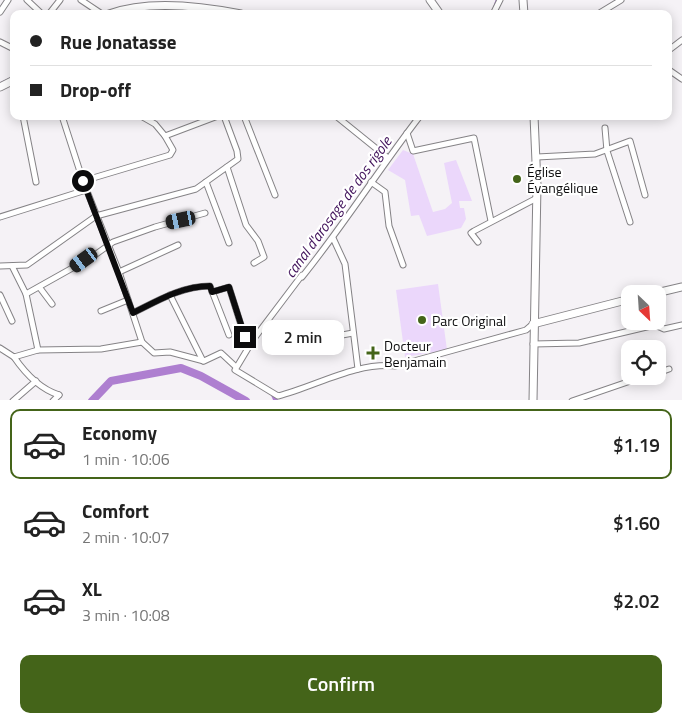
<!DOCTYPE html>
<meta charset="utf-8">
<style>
body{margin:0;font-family:"Titillium Web",sans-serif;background:#f2f2f2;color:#222;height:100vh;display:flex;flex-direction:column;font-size:19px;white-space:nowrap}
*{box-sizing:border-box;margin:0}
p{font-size:16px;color:#767676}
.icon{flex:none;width:28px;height:28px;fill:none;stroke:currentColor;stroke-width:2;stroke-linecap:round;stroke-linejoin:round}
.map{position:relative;height:400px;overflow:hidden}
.side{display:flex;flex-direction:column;background:#fff;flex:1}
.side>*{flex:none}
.guide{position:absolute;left:10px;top:10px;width:662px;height:110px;border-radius:10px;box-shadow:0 2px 12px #0003;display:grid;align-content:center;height:110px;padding:0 20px;background:#fff}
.needle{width:32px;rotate:155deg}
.fabs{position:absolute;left:621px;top:285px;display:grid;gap:10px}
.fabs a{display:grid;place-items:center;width:45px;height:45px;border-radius:10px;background:#fff;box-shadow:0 2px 12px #0003;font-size:25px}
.end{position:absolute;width:22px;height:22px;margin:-11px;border:6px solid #0c0c0d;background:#fff;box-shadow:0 0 0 2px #fff}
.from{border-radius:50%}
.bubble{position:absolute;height:35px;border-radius:10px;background:#fff;box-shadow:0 2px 12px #0003;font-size:16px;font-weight:600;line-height:35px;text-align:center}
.car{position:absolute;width:15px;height:30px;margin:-15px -8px;border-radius:6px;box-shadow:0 0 4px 1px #0007;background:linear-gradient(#222 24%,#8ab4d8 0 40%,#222 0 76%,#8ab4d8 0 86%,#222 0)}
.guide b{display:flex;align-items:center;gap:18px;height:48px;font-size:19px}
.guide b+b{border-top:1px solid #e0e0e0}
.guide i{width:12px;height:12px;background:#222}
ul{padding:9px 0 0;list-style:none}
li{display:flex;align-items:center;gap:15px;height:70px;margin:0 10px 8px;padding:0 10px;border:2px solid transparent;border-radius:10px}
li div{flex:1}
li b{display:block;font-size:19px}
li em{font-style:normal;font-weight:600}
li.current{border-color:#446419}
li>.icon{width:45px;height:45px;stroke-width:1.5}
.primary-button{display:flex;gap:10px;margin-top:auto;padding:10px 20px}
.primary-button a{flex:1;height:58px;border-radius:10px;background:#446419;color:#fff;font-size:20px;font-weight:600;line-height:58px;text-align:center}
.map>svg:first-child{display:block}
</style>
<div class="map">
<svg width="682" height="401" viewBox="0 0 682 401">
<rect width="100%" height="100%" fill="#f5f2f6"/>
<!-- green -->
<g fill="#ebd7fb">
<polygon points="403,150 413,154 433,212 445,209 452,203 444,163 456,160 472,201 459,201 460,208 464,208 466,219 461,228 427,236 419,215 411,216 405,180 388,170"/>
<polygon points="438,284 447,350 405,357 396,290"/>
</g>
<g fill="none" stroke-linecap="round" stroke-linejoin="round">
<!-- stream -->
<g stroke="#ae7fd0" stroke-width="1">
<polyline points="494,6 496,0"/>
<polyline points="243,13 248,14"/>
<polyline points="0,83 14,76"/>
</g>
<!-- canal -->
<polyline stroke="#ae7fd0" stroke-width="4.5" points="272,392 276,401"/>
<!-- river -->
<polyline stroke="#ae7fd0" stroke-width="8" points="92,401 111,381 181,368 201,376 246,401"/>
<!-- street casing -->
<g stroke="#858386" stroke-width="7">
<g id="street">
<polyline points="27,0 42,14"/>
<polyline points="81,0 102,14"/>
<polyline points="0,12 8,0"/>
<polyline points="49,14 60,0"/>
<polyline points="493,14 500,0"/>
<polyline points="598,14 621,0"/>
<polyline points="0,42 14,49"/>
<polyline points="669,50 682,40"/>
<polyline points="669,70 682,79"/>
<polyline points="23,116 36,182"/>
<polyline points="62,116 83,181 119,272 142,342"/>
<polyline points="141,116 155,124 165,136 218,116"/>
<polyline points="244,116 275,195"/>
<polyline points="336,116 388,158"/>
<path d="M420,116c-41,53 -76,109 -118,161v-2l-49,65 -18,30 43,26c39,-10 77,-34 118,-30l130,-36 7,-6"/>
<polyline points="605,128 607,151 630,222"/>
<polyline points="407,133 413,151 474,138 491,221"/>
<polyline points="537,157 595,154 630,141 645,195"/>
<polyline points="227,167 246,225 258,241 264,257 254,263"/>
<polyline points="83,181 170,155 173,150 165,136"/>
<polyline points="206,182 229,243"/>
<polyline points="371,182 385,192 389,226 403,265"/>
<polyline points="0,217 86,190"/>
<polyline points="333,238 345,264 358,369"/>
<polyline points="478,242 471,233 474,231 537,198"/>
<polyline points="0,266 27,265 96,216 196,189 238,159 237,151 224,116"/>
<polyline points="12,266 26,294 92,257 113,242 155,227 205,213"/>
<polyline points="119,272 178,245"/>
<polyline points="40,288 52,304"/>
<polyline points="212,292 229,287 248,347"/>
<polyline points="26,294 38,350"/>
<polyline points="0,295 12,321"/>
<polyline points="170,295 203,361"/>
<polyline points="101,311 128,300"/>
<path d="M133,313c24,-12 49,-27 77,-27l19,49"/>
<polyline points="299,343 353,333"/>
<polyline points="533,344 579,343 655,325 664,329 682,325"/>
<polyline points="0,348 14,357 38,350 101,349 142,342 154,353 170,352 204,361 221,353 236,367"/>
<path d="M14,357c11,16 26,32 45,38"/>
<polyline points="658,373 669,369"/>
<polyline points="13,401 36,381"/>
<polyline points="53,401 59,395"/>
<polyline points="572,401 645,376"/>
</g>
</g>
<!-- secondary casing -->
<g stroke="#858386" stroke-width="9">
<g id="secondary">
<polyline points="430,0 440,14"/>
<polyline points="523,0 524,14"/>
<path d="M109,14c38,-14 92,-8 132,0"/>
<polyline points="0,87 14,80"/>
<polyline points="652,294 682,287"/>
<polyline points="533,324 630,299"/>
<polyline points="533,401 537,185 534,116"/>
</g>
</g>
<!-- street -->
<use href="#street" stroke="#fff" stroke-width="5"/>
<!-- secondary -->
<use href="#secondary" stroke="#fff" stroke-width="7"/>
</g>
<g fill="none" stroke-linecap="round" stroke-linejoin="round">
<!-- route -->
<path stroke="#0c0c0d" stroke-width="6" d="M83,181l50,132c24,-12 49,-27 77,-27l2,6 17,-5 16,50"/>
</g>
<!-- markers -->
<g fill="#446419" stroke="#fff" stroke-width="2">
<circle cx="517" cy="179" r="5"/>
<circle cx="422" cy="320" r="5"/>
<path d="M370.5 345.5h5v5h5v5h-5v5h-5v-5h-5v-5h5z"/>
</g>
<g text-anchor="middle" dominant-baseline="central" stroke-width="4.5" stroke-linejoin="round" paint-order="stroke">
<!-- poi labels -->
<g font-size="14" fill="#0c0c0d" stroke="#fff" text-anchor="start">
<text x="527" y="171">Église<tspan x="527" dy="16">Évangélique</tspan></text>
<text x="432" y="320">Parc Original</text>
<text x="384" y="345">Docteur<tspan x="384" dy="16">Benjamain</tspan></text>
</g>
<!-- water labels -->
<g font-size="15" font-style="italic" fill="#40115a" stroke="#fff">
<text transform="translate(338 207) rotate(-54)">canal d'arosage de dos rigole</text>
</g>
</g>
</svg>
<div class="fabs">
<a><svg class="needle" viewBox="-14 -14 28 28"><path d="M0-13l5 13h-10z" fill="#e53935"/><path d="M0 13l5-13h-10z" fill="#767676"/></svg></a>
<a><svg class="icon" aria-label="locate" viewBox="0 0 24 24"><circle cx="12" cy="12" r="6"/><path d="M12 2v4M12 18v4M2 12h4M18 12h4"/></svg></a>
</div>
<i class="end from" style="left:83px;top:181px"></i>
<i class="end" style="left:245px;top:337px"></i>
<div class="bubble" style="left:262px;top:320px;width:82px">2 min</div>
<i class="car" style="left:181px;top:220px;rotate:258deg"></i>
<i class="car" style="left:84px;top:260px;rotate:234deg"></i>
<div class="guide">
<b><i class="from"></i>Rue Jonatasse</b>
<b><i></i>Drop-off</b>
</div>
</div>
<section class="side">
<ul>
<li class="current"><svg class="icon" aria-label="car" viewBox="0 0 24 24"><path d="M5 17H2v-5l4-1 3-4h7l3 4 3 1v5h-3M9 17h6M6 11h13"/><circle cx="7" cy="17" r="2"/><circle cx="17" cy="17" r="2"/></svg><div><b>Economy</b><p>1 min · 10:06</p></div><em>$1.19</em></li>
<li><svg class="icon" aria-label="car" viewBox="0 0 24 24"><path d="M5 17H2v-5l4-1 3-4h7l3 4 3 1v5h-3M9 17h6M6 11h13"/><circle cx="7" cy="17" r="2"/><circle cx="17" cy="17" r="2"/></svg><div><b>Comfort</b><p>2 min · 10:07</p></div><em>$1.60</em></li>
<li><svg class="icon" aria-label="car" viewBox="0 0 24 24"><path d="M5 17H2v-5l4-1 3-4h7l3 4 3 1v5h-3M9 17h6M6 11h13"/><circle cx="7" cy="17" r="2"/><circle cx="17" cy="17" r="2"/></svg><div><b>XL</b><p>3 min · 10:08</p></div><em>$2.02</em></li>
</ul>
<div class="primary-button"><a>Confirm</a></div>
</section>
